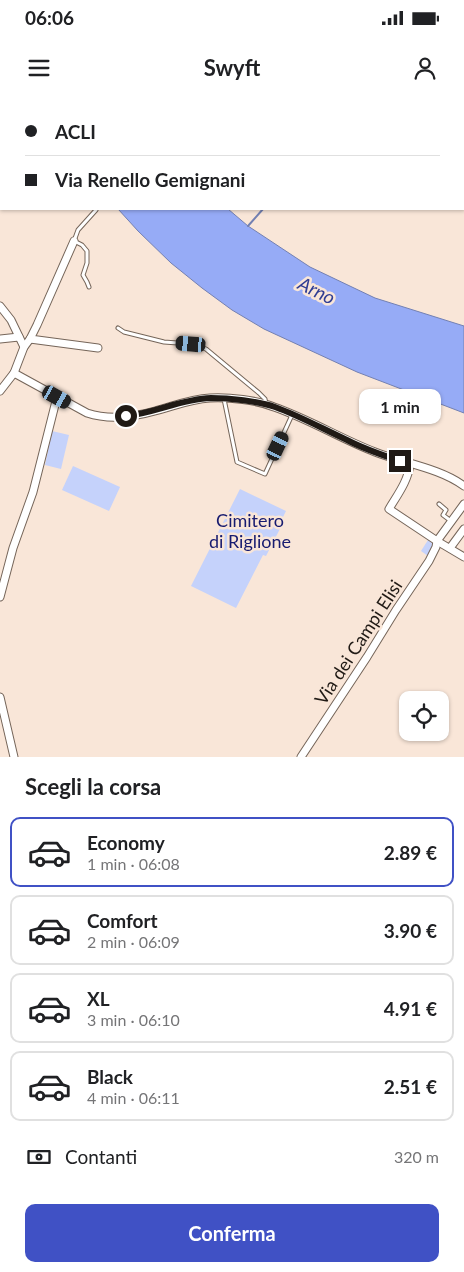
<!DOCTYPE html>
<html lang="it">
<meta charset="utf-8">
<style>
body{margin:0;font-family:Lato,sans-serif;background:#f2f2f2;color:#202124;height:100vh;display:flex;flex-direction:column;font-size:19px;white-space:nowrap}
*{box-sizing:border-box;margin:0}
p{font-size:16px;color:#757577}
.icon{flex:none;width:28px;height:28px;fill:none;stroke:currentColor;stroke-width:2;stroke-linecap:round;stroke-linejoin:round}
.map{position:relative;height:657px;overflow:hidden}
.details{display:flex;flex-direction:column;background:#fff;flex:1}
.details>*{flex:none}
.banner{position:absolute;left:0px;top:0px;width:465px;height:110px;box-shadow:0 1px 4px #0004;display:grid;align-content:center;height:110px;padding:0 25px;background:#fff}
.tools{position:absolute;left:399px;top:591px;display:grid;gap:10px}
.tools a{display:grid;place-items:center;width:50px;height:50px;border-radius:10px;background:#fff;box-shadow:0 1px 4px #0004;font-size:25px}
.end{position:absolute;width:22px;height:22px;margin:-11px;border:6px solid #201a15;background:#fff;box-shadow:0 0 0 2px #fff}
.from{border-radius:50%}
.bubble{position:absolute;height:35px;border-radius:10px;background:#fff;box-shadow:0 1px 4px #0004;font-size:16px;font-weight:700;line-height:35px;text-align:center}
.car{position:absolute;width:15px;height:30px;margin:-15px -8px;border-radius:6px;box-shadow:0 0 4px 1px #0007;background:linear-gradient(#222 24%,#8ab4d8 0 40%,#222 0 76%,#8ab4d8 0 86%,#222 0)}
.banner b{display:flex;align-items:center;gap:18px;height:48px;font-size:19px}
.banner b+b{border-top:1px solid #e0e0e0}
.banner i{width:12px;height:12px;background:#202124}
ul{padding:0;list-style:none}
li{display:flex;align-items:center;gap:15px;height:70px;margin:0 10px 8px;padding:0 15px;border:2px solid #e0e0e0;border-radius:10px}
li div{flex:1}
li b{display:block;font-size:19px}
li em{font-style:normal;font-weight:700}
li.active{border-color:#4051c5}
li>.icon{width:45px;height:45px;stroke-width:1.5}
h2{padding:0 25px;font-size:22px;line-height:60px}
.pay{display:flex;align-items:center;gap:12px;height:55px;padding:0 25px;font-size:19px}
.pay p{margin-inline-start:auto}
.action{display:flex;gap:10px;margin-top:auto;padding:10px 25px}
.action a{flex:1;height:58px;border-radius:10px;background:#4051c5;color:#fff;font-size:20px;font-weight:700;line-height:58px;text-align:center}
.status{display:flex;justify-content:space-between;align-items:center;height:35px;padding:0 25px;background:#fff;direction:ltr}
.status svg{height:14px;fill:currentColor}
header{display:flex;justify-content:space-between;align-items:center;height:65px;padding:0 25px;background:#fff;font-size:22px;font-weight:700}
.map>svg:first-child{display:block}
</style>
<div class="status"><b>06:06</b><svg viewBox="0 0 49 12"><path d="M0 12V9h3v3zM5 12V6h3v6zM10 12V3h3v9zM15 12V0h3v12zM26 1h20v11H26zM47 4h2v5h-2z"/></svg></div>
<header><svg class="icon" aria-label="menu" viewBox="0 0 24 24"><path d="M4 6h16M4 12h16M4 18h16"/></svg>Swyft<svg class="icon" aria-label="person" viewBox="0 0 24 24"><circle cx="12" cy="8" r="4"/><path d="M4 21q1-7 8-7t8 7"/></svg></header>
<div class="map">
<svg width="464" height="657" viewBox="0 0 464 657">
<rect width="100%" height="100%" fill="#f9e6d8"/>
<!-- green -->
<g fill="#c5d2fb">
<polygon points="0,0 34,0 34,1 1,1 1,65 0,63"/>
<polygon points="236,0 340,0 339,1 235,1"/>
<polygon points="52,331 69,335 61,369 45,365"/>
<polygon points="73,366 120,387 109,411 62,390"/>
<polygon points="240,389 286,411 281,421 283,423 266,456 263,455 236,508 191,486"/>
<polygon points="428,440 431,442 433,445 428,456 421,451"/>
</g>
<!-- water -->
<g fill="#96abf6" stroke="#7380b2">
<polygon points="56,0 135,0 136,1 56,1"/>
<polygon points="118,109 228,109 248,126 310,167 375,198 464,226 464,313 357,272 264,229 232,210 202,188 171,163 138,131"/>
</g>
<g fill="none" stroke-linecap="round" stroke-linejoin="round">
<!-- stream -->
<g stroke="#7380b2" stroke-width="2">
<polyline points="349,1 350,0"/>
<polyline points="248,126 263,109"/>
</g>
<!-- lane casing -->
<g stroke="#756559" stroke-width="5">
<g id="lane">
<polyline points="437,0 439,1"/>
<polyline points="464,16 464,17"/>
<polyline points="89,187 87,182 83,175 87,163 87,151 82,145 74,141 78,130 96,110 95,109"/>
<polyline points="118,228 124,232 164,242 191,244 206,249 259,293 265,299 266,304"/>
<polyline points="224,299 237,362 265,374 292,315"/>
<polyline points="439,404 446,410 443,415 451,421"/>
</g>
</g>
<!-- street casing -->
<g stroke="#756559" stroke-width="9">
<g id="street">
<polyline points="0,206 11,220 24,247 14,273 0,291"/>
<polyline points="0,239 19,237"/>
<polyline points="30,239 98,248"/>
<polyline points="24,247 30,239 37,225 74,141"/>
<path d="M14,273l73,40c21,7 47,4 68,-2 19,-5 35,-12 55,-13 19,-1 47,2 64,9 35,12 67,32 101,45 28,11 65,16 89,34"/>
<path d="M410,364c-2,17 -12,30 -21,45l48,32 27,16"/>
<polyline points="450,448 464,429"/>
<polyline points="0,497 13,448 33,392 57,297"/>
<polyline points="0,597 14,657"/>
<polyline points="301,657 367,557 396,510 429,461 436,447 437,441 464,404"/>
</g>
</g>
<!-- lane -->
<use href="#lane" stroke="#fff" stroke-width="3"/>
<!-- street -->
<use href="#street" stroke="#fff" stroke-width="7"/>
</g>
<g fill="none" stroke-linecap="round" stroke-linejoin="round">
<!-- route -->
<path stroke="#201a15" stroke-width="6" d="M126,316c29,-3 55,-17 85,-18 18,0 47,3 64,9 25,9 48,22 72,33 17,9 35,15 53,21"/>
</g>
<g text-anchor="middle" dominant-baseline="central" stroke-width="5" stroke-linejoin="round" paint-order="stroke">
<!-- park labels -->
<g font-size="18" fill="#171b6f" stroke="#f9e6d8">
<text x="250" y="420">Cimitero<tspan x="250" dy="21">di Riglione</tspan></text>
</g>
<!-- street labels -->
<g font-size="18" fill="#201a15" stroke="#f9e6d8">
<text transform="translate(358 542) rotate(-57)">Via dei Campi Elisi</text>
</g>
<!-- water labels -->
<g font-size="19" font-style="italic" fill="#2f3d93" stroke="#f9e6d8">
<text transform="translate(317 190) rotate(26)">Arno</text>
</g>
</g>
</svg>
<div class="tools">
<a><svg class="icon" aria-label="locate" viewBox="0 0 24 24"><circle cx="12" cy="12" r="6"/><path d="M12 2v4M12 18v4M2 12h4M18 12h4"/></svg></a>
</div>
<i class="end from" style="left:126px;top:316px"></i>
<i class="end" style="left:400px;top:361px"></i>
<div class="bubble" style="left:359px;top:289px;width:82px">1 min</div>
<i class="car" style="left:191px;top:244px;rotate:275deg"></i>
<i class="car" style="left:57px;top:297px;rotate:119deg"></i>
<i class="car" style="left:278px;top:346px;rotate:25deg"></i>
<div class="banner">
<b><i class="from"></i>ACLI</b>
<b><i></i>Via Renello Gemignani</b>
</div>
</div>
<section class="details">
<h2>Scegli la corsa</h2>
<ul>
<li class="active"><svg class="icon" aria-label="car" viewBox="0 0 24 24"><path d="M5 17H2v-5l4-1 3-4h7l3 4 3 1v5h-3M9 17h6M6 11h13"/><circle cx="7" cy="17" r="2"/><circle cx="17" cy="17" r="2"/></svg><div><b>Economy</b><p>1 min · 06:08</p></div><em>2.89 €</em></li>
<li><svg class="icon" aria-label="car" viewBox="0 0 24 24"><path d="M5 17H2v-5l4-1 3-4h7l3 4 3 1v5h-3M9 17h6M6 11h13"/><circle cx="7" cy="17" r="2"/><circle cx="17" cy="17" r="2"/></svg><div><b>Comfort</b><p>2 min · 06:09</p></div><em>3.90 €</em></li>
<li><svg class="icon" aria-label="car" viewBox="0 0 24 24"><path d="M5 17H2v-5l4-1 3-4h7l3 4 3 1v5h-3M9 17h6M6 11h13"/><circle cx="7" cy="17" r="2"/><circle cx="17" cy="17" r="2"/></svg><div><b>XL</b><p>3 min · 06:10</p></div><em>4.91 €</em></li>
<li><svg class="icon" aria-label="car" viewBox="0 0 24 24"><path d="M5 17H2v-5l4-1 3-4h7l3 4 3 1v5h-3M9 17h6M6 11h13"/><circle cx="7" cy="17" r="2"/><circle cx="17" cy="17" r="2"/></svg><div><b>Black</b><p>4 min · 06:11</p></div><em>2.51 €</em></li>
</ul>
<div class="pay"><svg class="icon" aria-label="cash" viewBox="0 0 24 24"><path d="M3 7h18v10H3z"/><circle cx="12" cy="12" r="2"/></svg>Contanti<p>320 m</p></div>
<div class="action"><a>Conferma</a></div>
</section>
